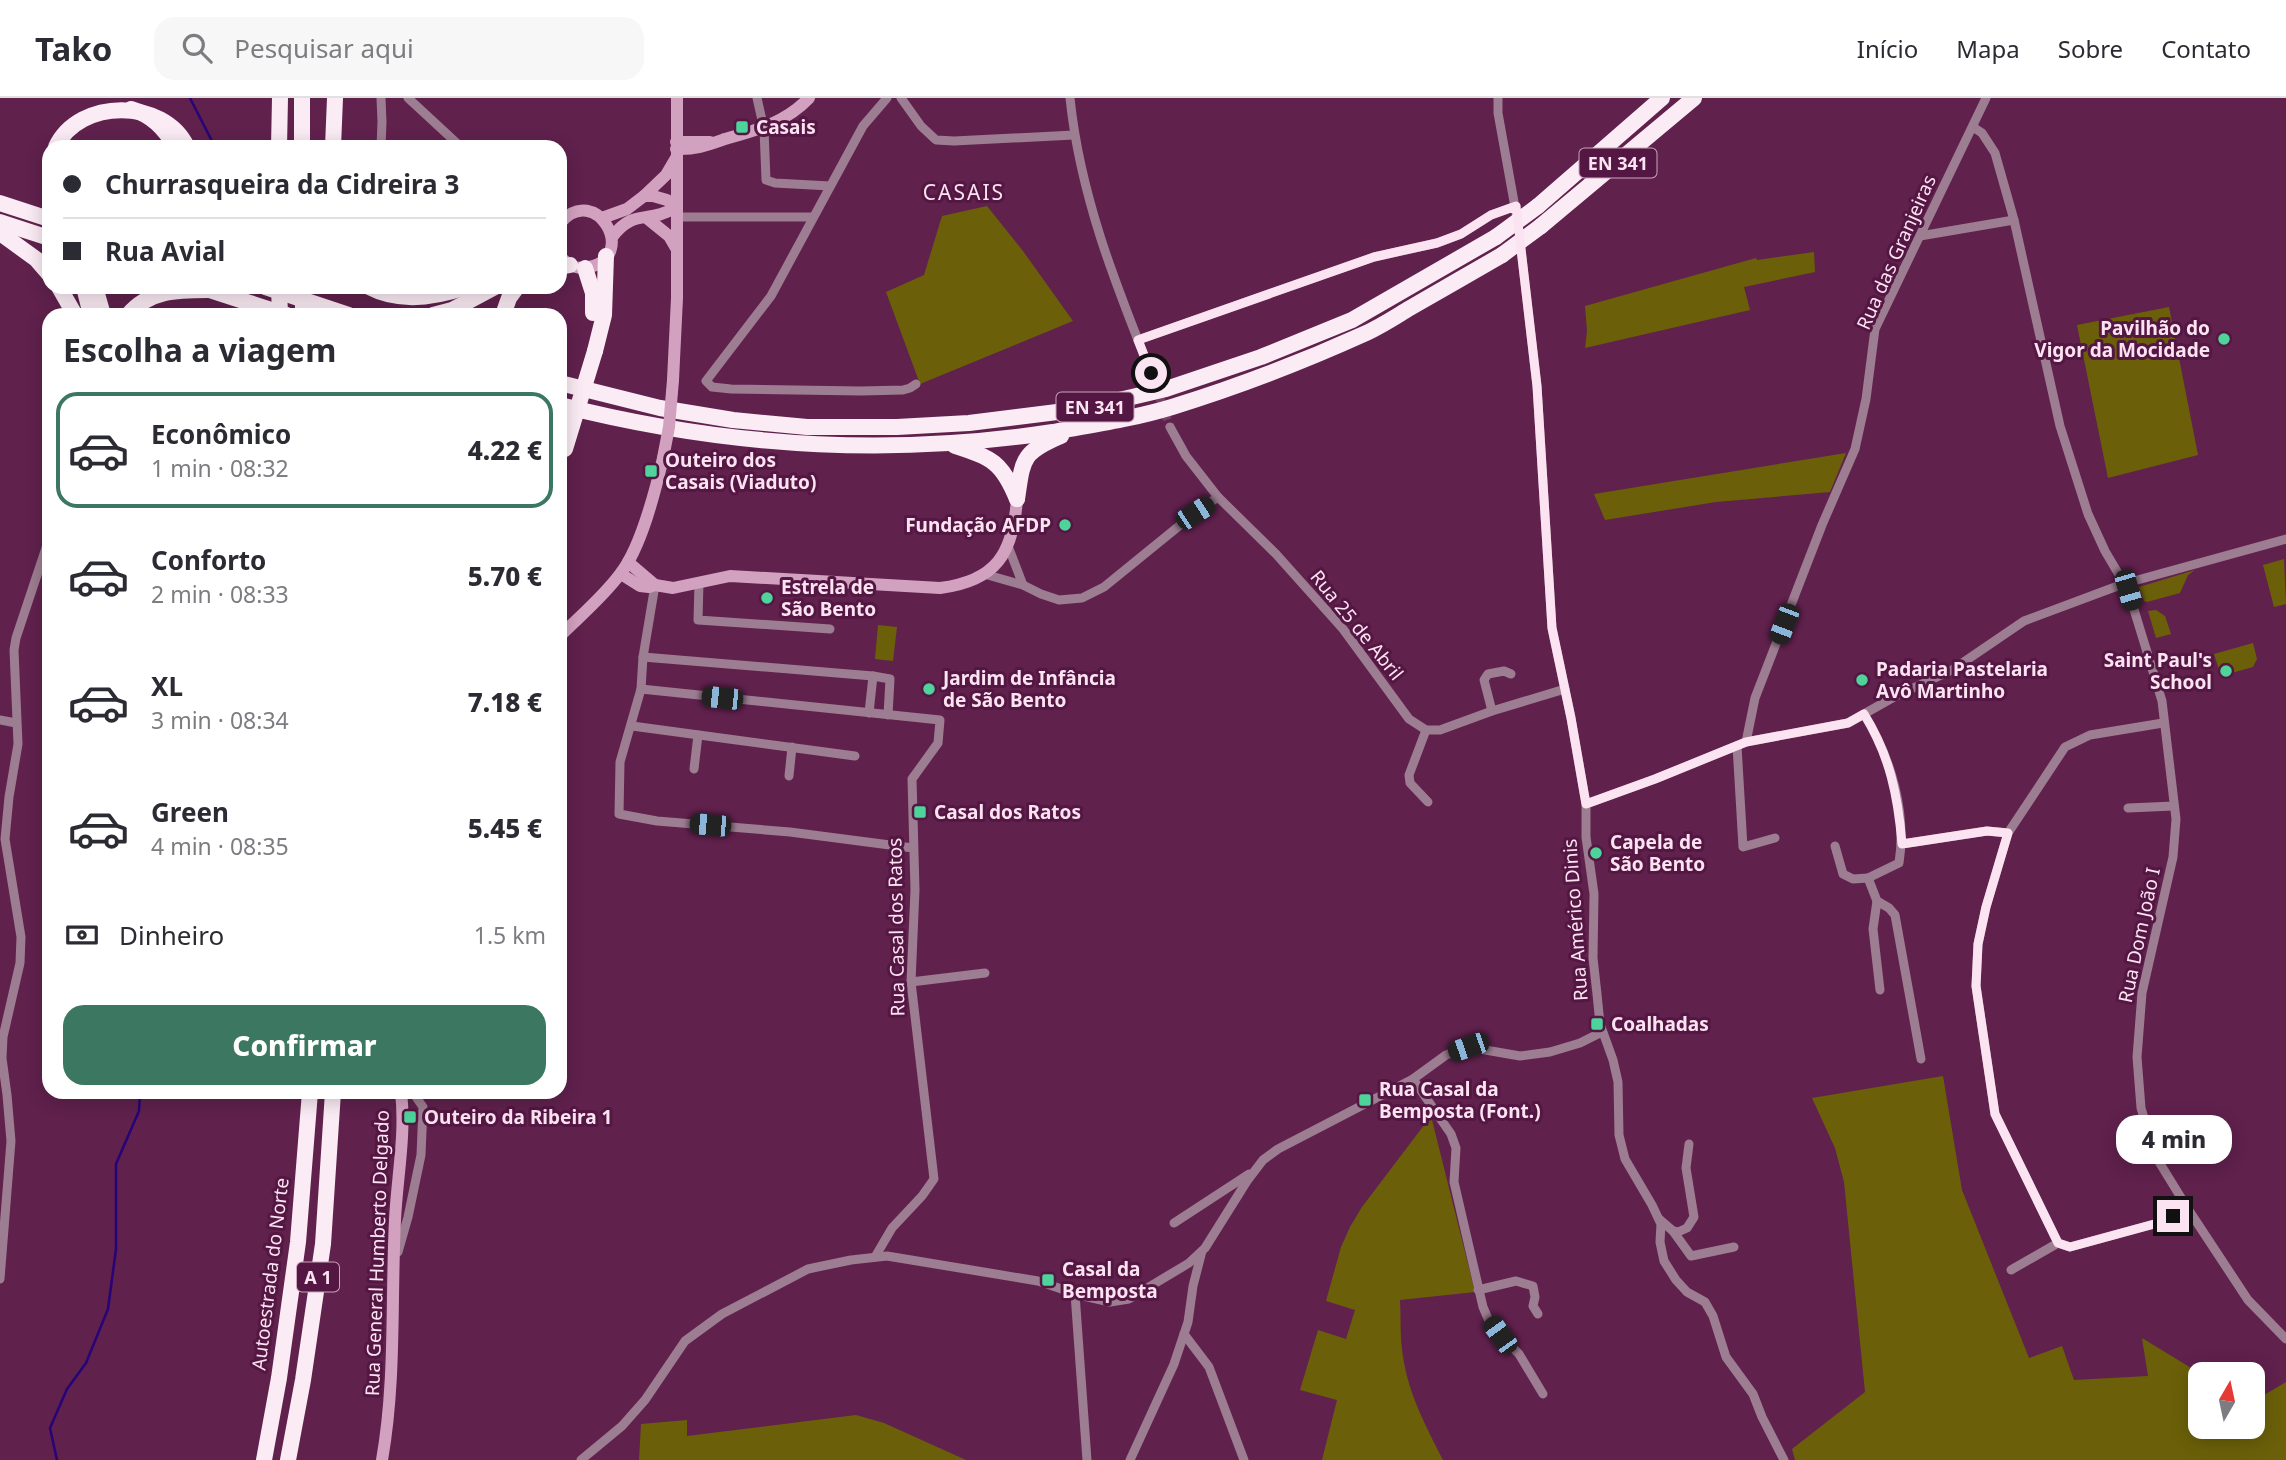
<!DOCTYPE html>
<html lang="pt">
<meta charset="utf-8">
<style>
body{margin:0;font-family:"Noto Sans",sans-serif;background:#f7f7f7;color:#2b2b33;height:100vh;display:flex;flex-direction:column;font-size:26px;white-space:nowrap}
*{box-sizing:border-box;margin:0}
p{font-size:23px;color:#7c7c81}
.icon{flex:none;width:38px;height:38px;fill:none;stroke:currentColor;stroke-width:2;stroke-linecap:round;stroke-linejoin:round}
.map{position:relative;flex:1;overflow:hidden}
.sheet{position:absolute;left:42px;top:210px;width:525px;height:791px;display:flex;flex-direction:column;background:#fff;border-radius:21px;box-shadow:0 4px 18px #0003}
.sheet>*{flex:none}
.top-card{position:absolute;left:42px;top:42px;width:525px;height:154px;border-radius:21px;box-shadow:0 4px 18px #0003;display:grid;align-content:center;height:154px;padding:0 21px;background:#fff}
.needle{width:46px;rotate:9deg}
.fabs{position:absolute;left:2188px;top:1264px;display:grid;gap:14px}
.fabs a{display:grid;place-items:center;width:77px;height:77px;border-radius:14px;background:#fff;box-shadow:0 4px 18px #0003;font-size:35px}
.end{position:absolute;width:32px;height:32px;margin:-16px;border:9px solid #fbe3f1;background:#111;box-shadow:0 0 0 4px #111}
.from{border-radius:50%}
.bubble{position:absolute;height:49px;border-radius:21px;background:#fff;box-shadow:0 4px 18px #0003;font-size:23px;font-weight:800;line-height:49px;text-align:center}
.car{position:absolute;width:21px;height:42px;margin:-21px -10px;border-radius:9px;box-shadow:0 0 5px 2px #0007;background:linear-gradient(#222 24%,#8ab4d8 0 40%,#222 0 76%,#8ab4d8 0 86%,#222 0)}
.top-card b{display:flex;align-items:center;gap:24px;height:66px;font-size:26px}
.top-card b+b{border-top:2px solid #e1e1e2}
.top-card i{width:18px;height:18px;background:#2b2b33}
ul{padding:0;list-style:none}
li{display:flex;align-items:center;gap:21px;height:116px;margin:0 14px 10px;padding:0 7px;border:4px solid transparent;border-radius:21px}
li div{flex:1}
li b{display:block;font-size:26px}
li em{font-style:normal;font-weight:800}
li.on{border-color:#3b7761}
li>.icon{width:63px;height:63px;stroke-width:1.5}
h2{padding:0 21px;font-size:32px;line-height:84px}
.pay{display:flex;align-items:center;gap:18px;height:77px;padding:0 21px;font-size:26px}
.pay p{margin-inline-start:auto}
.primary-button{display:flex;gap:14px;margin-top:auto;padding:14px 21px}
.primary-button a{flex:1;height:80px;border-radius:21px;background:#3b7761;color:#fff;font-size:28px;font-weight:800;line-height:80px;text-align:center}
header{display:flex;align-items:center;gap:42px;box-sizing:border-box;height:98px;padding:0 35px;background:#fff;border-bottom:2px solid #e1e1e2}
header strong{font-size:33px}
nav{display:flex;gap:38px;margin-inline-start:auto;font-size:24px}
.search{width:490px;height:63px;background:#f7f7f7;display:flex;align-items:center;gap:18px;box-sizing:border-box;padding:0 24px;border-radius:21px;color:#7c7c81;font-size:26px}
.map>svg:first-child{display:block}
</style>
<header>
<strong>Tako</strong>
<div class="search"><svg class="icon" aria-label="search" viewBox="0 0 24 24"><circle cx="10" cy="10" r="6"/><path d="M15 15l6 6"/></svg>Pesquisar aqui</div>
<nav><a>Início</a><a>Mapa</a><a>Sobre</a><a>Contato</a></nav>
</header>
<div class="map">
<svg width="2286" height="1362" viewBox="0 0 2286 1362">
<rect width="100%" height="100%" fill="#60214d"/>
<!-- green -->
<g fill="#6b6009">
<polygon points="987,108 1023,153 1073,223 920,286 886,194 924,177 942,118"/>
<polygon points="1814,154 1815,174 1744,189 1750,212 1585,250 1587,233 1585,208 1756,160 1757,162"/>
<polygon points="2169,209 2198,357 2108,380 2077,227"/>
<polygon points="1846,355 1830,394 1716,404 1605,422 1594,396"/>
<polygon points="2284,461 2286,506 2274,509 2263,467"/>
<polygon points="2195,472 2188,477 2180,495 2147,504 2144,503 2139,489"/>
<polygon points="2156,512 2165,518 2171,536 2156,540 2148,513"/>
<polygon points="878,527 897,529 893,563 875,561"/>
<polygon points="2253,545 2257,561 2253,569 2221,578 2214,556"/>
<polygon points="1943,978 1962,1092 2029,1260 2062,1248 2074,1282 2148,1278 2142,1240 2201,1276 2200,1328 2252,1328 2252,1304 2286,1284 2286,1362 1795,1362 1792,1351 1865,1294 1844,1084 1835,1050 1812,1000"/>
<path d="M1431,1018l44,176 -75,8c1,16 0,33 2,49 4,40 23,76 41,111h-121l15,-60 -37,-10 18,-60 28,9 9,-29 -29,-9 15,-54 9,-20 12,-20z"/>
<polygon points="856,1317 884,1325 966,1362 639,1362 641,1326 687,1322 687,1338"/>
</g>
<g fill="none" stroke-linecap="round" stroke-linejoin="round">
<!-- stream -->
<g stroke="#260378" stroke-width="2.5">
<polyline points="190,0 215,49"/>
<polyline points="57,1362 50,1330 67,1291 86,1265 108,1211 116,1151 116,1066 139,1013 140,994"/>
</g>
<!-- street-tunnel -->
<polyline stroke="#773e66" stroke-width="9" stroke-dasharray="9 4.5" stroke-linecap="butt" points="1151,275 1170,329"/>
<!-- street -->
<g stroke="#9d7d91" stroke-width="9">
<polyline points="408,0 461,49"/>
<polyline points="757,0 764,31 766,82 775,85 830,88"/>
<polyline points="887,0 863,28 771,198 706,283 712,289 731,291 861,293 903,292 910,290 916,286"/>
<polyline points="901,0 921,28 936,42 954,43 1074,37"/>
<path d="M1070,0c10,97 45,185 81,275"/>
<polyline points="1498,0 1498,15 1518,126"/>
<polyline points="1973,29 1982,35 1995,55 2014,122 2060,328 2088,416 2105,453 2128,492 2162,603 2176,721 2173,759 2142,895 2137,959 2141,1010 2156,1059 2188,1111 2248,1202 2286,1241"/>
<polyline points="381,49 382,24 381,0"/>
<polyline points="676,119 813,119"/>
<polyline points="1920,138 2014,122"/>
<polyline points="1520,143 1537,288 1552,530 1571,620 1586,706 1586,739 1594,796 1593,860 1597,896 1600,926 1613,962 1618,984 1619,1037 1625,1061 1652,1107 1661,1126 1660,1144 1664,1163 1676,1182 1687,1194 1705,1204 1713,1218 1726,1259 1753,1296 1762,1319 1784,1362"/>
<polyline points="1138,242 1374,159 1437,145 1461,136 1491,117 1516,108"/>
<polyline points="1170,329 1186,358 1218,399 1276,456 1343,531 1409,621 1426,632 1440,632 1492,613 1565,591"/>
<polyline points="1008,448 1023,487"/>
<polyline points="984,476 1023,487 1041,496 1059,502 1082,500 1104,489 1195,415 1218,399"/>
<polyline points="699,485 698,522 830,531"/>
<polyline points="655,487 643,559 641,591 620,664 619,716 657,723 790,734 913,750"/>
<polyline points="643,559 873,578 890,581 888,617"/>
<polyline points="641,591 940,622 938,645 912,681 915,792 911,884 934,1081 922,1098 892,1130 875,1159"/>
<polyline points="1492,613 1484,582 1488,576 1504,573 1511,576"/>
<polyline points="869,615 873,578"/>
<path d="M1864,616c27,44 43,98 35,149l-31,15 9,23 12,7 6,7 26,144"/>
<polyline points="0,622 16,625"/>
<polyline points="2163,625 2090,637 2065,649 2008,735 1986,809 1978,846 1976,888 1995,1016 2058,1145 2070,1149 2158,1125 2188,1111"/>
<polyline points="632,628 855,658"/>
<polyline points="1426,632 1409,677 1410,685 1428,704"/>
<polyline points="1746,644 1755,600 1822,427 1855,351 1866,301 1875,231 1986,0"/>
<polyline points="1737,648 1743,749 1775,740"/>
<polyline points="694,671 698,637"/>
<polyline points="789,678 792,649"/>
<polyline points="1586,706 1655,681 1746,644 1848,625 1894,599 1952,572 2024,523 2123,486 2286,441"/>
<polyline points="2128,710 2174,708"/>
<polyline points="1902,746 1987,733 2008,735"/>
<polyline points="1835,748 1843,776 1853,781 1868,780"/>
<polyline points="1877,803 1873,831 1880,892"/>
<polyline points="911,884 985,875"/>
<polyline points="1413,981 1451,1036 1456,1050 1454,1084 1483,1209 1489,1223 1500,1237 1519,1256 1543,1296"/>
<polyline points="1659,1121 1673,1133 1678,1134 1687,1130 1694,1119 1686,1070 1689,1046"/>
<polyline points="1174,1125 1249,1076"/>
<polyline points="1673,1133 1691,1158 1734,1149"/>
<polyline points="398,1154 408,1119 421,1057 423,1009 416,999 416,994"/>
<polyline points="2011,1172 2058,1145"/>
<polyline points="0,1181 11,1043 7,997 2,960 3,939 20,865 21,839 5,741 9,699 18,646 14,552 16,540 49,441"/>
<polyline points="1478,1192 1516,1183 1533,1188 1535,1199 1533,1208 1538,1216"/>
<polyline points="1075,1196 1087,1362"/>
<polyline points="1184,1236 1209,1269 1244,1362"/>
<polyline points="581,1362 622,1328 645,1302 685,1243 722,1216 808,1171 851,1162 887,1158 1038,1183 1079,1197 1110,1204 1129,1201 1189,1165 1205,1150 1247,1083 1263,1062 1278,1051 1413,981 1446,957 1468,949 1520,958 1550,954 1580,945 1602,934"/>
<polyline points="1130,1362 1174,1266 1188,1224 1193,1188 1202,1153"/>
</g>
<!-- secondary -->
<g stroke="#d3a1c0" stroke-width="12">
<polyline points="676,44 710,44"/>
<path d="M676,51c19,1 32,-4 49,-10 32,-9 60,-16 84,-41"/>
<polyline points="644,98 666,77 676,60"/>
<polyline points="602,120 627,111 644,98 653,98 667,102 676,109"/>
<polyline points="648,121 669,138 676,150"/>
<path d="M560,125c36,-42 79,34 29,44 -12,3 -22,-2 -29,-11"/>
<path d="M612,139c23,-30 36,-12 64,-30"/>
<polyline points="673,282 677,200 677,0"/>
<polyline points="628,464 655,487"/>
<path d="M621,476l19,12 9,1 6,-2 18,3 57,-12 210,12c56,-7 73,-34 77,-89"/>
<path d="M560,538c20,-20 43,-39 60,-62 21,-26 35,-82 43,-116"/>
<path d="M382,1362c14,-79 9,-160 13,-240 2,-43 11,-85 6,-128"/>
</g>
<!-- highway -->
<g stroke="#fbebf4" stroke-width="16">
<polyline points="302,0 302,49"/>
<path d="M131,11c21,6 34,19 44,38"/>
<path d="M56,49c23,-49 108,-49 131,0"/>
<polyline points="279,49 280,0"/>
<polyline points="333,49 335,0"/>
<polyline points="0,105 49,121"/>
<polyline points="1538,108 1662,0"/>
<polyline points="0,124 49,140"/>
<polyline points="1541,128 1694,0"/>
<polyline points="0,135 36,161 49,176"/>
<polyline points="560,169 570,167"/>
<polyline points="585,170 593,195 593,215"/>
<polyline points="59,189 75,217"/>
<polyline points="84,189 91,217"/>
<polyline points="95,189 103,217"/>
<polyline points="200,189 287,217"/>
<polyline points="265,189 349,217"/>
<path d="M369,189c30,16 65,11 97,0"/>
<path d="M128,217c21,-25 49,-25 80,-25"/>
<polyline points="433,217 452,212 495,189"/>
<polyline points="503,217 509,200 517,189"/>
<polyline points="595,253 604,217 606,158"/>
<polyline points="560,285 660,310 733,322 807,329 897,329 969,325 1081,311 1166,291 1261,259 1352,222 1496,139"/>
<path d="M560,307c161,41 328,52 493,27 39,-7 80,-13 119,-25 65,-20 130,-45 192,-73 16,-7 31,-17 46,-26 31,-18 61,-35 92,-53"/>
<path d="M955,348c37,12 47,16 62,53"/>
<path d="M1017,401c6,-40 4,-46 44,-63"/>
<polyline points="264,1362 279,1280 298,1144 310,994"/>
<polyline points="288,1362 303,1282 323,1146 333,994"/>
</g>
<!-- secondary-bridge -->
<polyline stroke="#d3a1c0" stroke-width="12" points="663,360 669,329 673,282"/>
<!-- highway-bridge -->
<g stroke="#fbebf4" stroke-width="16">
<polyline points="1496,139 1538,108"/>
<polyline points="1502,157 1541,128"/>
<polyline points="279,189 280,217"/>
<polyline points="303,189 303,217"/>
<polyline points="565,351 595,253"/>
</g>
</g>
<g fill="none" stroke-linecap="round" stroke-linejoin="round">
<!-- route -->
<path stroke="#fbe3f1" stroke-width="9" d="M1151,275l-13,-33 236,-83 63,-14 24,-9 30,-19 25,-9 21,180 15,242 19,90 15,86 69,-25 91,-37 102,-19 16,-9c26,42 34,82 38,130l85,-13 21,2 -22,74 -8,37 -2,42 19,128 63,129 12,4 88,-24 15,-7"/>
</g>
<!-- markers -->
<g fill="#4ed39a" stroke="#541642" stroke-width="2.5">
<rect x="735" y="22" width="14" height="14" rx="3.5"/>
<circle cx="2224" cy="241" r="7"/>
<rect x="644" y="366" width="14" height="14" rx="3.5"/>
<circle cx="1065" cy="427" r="7"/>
<circle cx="767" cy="500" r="7"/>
<circle cx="2226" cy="573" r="7"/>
<circle cx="1862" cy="582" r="7"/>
<circle cx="929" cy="591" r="7"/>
<rect x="913" y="707" width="14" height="14" rx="3.5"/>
<circle cx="1596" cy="755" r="7"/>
<rect x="1590" y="919" width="14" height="14" rx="3.5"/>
<rect x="1358" y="995" width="14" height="14" rx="3.5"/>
<rect x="403" y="1012" width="14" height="14" rx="3.5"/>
<rect x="1041" y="1175" width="14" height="14" rx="3.5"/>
</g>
<g text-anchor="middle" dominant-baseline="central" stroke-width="6" stroke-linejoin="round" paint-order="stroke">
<!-- shield labels -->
<g fill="#541642" stroke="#c9a6bc" stroke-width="2">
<rect x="1579.5" y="50.5" width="77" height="29" rx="5"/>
<rect x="1056.5" y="294.5" width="77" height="29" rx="5"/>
<rect x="297" y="1164.5" width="42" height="29" rx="5"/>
</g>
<g font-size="18" font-weight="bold" fill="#fbe3f1">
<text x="1618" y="65">EN 341</text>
<text x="1095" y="309">EN 341</text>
<text x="318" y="1179">A 1</text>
</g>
<!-- poi labels -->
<g font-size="19" font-weight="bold" fill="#fbe3f1" stroke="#541642" text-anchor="start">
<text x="756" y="29">Casais</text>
<text x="2210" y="230" text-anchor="end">Pavilhão do<tspan x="2210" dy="22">Vigor da Mocidade</tspan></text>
<text x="665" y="362">Outeiro dos<tspan x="665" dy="22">Casais (Viaduto)</tspan></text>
<text x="1051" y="427" text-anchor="end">Fundação AFDP</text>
<text x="781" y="489">Estrela de<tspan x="781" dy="22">São Bento</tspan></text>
<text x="2212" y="562" text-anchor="end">Saint Paul's<tspan x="2212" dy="22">School</tspan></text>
<text x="1876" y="571">Padaria Pastelaria<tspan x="1876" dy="22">Avô Martinho</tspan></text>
<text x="943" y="580">Jardim de Infância<tspan x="943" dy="22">de São Bento</tspan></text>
<text x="934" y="714">Casal dos Ratos</text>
<text x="1610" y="744">Capela de<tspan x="1610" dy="22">São Bento</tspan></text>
<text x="1611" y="926">Coalhadas</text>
<text x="1379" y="991">Rua Casal da<tspan x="1379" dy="22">Bemposta (Font.)</tspan></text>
<text x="424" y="1019">Outeiro da Ribeira 1</text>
<text x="1062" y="1171">Casal da<tspan x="1062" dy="22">Bemposta</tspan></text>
</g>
<!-- street labels -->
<g font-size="19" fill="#fbe3f1" stroke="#541642">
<text transform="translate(1896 154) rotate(-66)">Rua das Granjeiras</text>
<text transform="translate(1357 527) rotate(51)">Rua 25 de Abril</text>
<text transform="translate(1575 822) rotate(-94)">Rua Américo Dinis</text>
<text transform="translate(896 829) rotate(-91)">Rua Casal dos Ratos</text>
<text transform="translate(2139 837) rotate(-78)">Rua Dom João I</text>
<text transform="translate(377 1155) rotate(-88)">Rua General Humberto Delgado</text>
<text transform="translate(270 1176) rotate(-83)">Autoestrada do Norte</text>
</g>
<!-- neighbourhood labels -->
<g font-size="21" letter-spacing="2" fill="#fbe3f1" stroke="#541642">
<text x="964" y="94">CASAIS</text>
</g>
</g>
</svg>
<div class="fabs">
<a><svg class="needle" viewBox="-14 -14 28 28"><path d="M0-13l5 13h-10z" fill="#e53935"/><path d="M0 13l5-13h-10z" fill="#7c7c81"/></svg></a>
</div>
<i class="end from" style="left:1151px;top:275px"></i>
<i class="end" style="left:2173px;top:1118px"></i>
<div class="bubble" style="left:2116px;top:1017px;width:116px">4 min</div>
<i class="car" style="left:1195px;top:415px;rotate:57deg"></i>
<i class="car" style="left:2128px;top:492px;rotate:164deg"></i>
<i class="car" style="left:1784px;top:526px;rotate:201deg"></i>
<i class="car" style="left:722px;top:600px;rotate:276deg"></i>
<i class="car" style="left:710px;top:727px;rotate:275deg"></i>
<i class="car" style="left:1468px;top:949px;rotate:251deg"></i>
<i class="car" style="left:1500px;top:1237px;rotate:324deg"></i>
<div class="top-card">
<b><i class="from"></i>Churrasqueira da Cidreira 3</b>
<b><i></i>Rua Avial</b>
</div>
<section class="sheet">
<h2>Escolha a viagem</h2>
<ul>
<li class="on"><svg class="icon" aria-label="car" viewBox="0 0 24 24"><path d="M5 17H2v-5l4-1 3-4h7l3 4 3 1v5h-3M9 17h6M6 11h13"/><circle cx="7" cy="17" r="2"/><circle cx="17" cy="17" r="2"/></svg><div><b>Econômico</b><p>1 min · 08:32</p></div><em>4.22 €</em></li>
<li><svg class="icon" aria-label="car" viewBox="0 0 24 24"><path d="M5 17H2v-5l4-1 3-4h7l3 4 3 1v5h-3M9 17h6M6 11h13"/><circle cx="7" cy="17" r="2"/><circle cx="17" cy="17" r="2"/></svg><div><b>Conforto</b><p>2 min · 08:33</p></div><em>5.70 €</em></li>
<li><svg class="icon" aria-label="car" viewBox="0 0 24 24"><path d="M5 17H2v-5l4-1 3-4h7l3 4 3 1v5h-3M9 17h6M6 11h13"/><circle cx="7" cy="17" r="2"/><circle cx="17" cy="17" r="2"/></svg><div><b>XL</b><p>3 min · 08:34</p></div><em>7.18 €</em></li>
<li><svg class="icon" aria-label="car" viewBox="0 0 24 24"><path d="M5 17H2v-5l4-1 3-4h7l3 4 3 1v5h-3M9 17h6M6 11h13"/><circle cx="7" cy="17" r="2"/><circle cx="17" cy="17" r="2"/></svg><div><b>Green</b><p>4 min · 08:35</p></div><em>5.45 €</em></li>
</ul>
<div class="pay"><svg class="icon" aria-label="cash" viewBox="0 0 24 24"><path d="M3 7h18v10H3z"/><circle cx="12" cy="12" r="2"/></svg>Dinheiro<p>1.5 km</p></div>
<div class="primary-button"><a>Confirmar</a></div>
</section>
</div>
